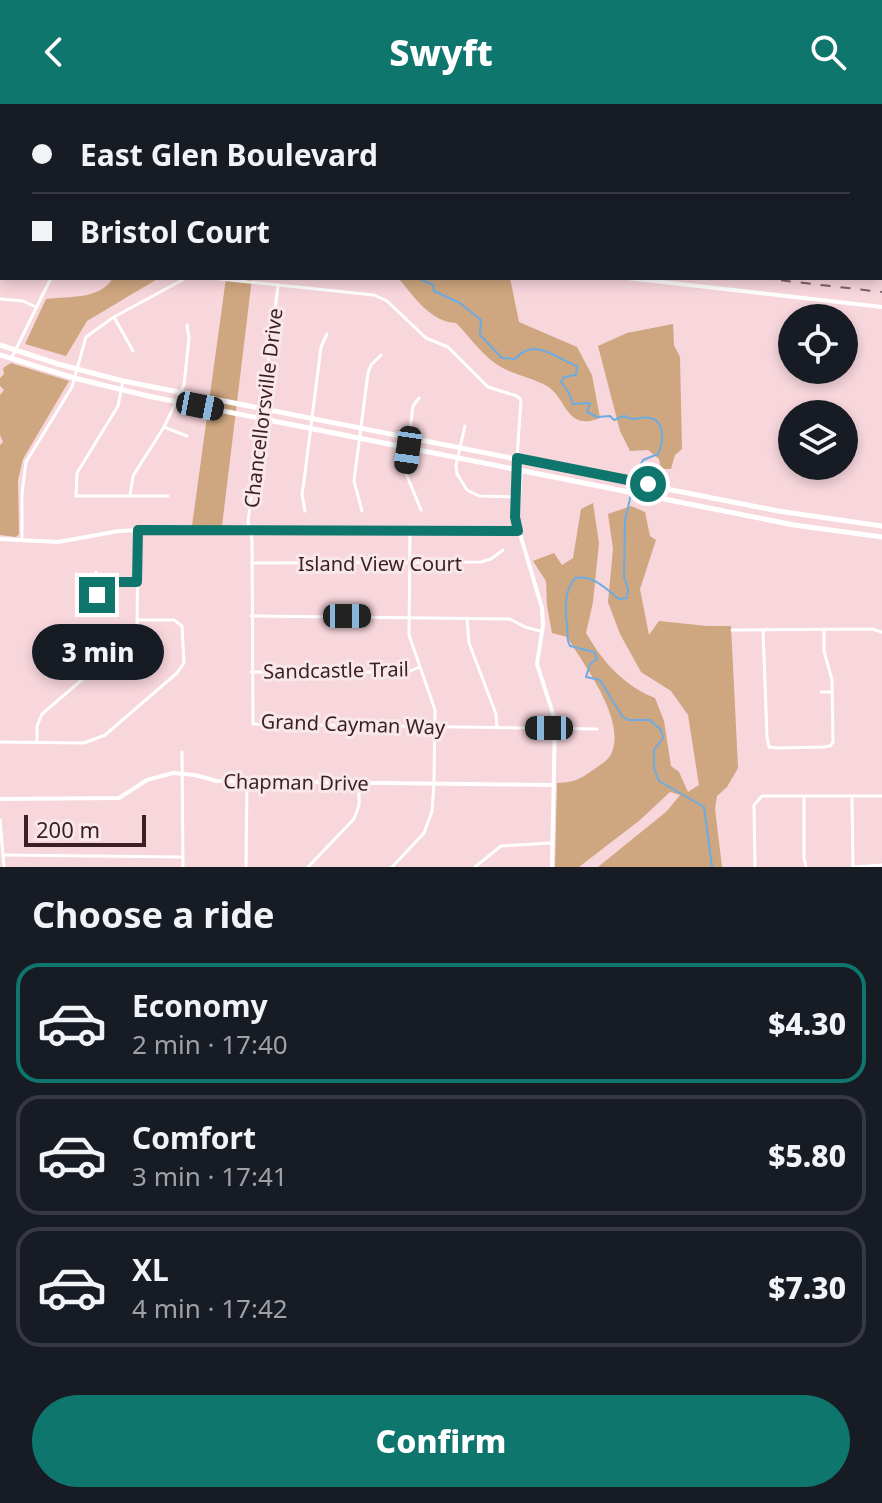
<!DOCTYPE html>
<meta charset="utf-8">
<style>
body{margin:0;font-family:"Noto Sans",sans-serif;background:#20242c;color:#f1f3f6;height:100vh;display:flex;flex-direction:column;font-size:30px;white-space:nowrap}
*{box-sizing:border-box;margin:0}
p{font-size:26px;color:#9ea1a6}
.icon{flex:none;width:44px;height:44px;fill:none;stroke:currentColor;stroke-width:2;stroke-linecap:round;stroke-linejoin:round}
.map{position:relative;height:763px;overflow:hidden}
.panel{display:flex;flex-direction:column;background:#171b24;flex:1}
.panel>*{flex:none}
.top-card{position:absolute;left:0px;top:0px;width:882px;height:176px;box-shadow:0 4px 12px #0003;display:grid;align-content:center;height:176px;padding:0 32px;background:#171b24}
.buttons{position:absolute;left:778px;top:200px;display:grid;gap:16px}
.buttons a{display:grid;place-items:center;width:80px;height:80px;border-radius:50%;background:#171b24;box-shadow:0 4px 12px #0003;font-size:40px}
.scale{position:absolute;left:24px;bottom:20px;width:122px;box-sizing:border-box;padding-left:8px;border:4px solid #3c1e25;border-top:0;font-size:22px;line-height:28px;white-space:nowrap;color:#3c1e25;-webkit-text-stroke:6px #f9e8eb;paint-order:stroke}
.end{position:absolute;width:36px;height:36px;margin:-18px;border:10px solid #0f766e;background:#fff;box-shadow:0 0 0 4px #fff}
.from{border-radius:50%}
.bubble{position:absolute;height:56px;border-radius:28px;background:#171b24;box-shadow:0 4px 12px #0003;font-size:26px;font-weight:800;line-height:56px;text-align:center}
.car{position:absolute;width:24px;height:48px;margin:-24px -12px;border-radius:10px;box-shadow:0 0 6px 2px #0007;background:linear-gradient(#222 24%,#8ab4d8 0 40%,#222 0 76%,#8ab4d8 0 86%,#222 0)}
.top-card b{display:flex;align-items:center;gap:28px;height:76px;font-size:30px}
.top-card b+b{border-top:2px solid #363941}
.top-card i{width:20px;height:20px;background:#f1f3f6}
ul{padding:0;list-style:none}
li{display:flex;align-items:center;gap:24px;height:120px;margin:0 16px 12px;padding:0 16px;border:4px solid #363941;border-radius:24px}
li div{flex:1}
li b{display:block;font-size:30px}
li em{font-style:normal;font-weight:800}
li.active{border-color:#0f766e}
li>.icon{width:72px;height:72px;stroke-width:1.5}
h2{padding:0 32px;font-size:36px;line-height:96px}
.button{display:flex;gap:16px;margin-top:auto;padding:16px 32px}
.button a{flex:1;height:92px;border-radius:48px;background:#0f766e;color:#fff;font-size:32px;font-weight:800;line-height:92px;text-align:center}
header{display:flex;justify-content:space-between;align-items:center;height:104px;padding:0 32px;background:#0f766e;color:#fff;font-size:36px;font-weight:800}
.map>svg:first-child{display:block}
</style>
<header><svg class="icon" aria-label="back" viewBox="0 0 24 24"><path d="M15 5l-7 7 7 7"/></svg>Swyft<svg class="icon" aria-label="search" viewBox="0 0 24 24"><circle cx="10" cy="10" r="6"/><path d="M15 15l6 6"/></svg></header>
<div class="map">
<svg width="882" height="763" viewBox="0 0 882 763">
<rect width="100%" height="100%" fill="#f7d6dc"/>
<!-- built -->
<polygon fill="#fac4ce" points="740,0 882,0 882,171 880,2"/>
<!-- green -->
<g fill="#cea67f">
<path d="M113,174h46l-72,43 -21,35 -41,-12 21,-45c23,-3 54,1 67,-21z"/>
<polygon points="226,174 252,174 222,422 192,422"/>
<path d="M398,174h112l9,44 58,25 15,28 8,43c-34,14 -33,-20 -53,-32 -15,-8 -32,-11 -46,-19 -17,-9 -32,-31 -45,-44 -26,-1 -42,-27 -58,-45z"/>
<polygon points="673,220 674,241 680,253 682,345 675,351 671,365 661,365 659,355 648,346 630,347 620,327 598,242 627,229"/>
<polygon points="11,259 69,277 23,355 18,376 19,430 16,433 0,431 0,341 3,338 0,331 0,291 4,286 0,282 0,274 4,270 3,264"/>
<path d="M593,399l6,40 -6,59 -7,31c17,29 37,52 69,65l9,23 7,45 8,6 9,20 11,-7 -11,-70 -17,-24 -30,-19 -21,-38 -12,-32 5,-53 -5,-35 23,-8 14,6 5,24 6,4 -16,49 9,46 10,-14 48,5h24l7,142 -11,19 -10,9 -2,13 7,58h-124l69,-56 13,-16 -10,-3 -30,28 -61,47h-24l2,-84c20,-1 23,-4 39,-15 5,-4 11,-7 14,-12 19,-33 -26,-91 -43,-119l-15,-4 -5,-27 -1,-25 -13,-20 21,-8 8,12 11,-7 8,-49z"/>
</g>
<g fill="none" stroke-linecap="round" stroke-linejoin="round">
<!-- stream -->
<g stroke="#6cace2" stroke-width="2">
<polyline points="344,2 345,0"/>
<path d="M418,174l15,7 1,6 26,12 21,17 -1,15 22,23 13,1c20,-23 41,0 62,7l-1,9 -12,2 -3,5 8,11 4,11 17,-1 -3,9 10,5 13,-1 4,4 10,-4c13,7 14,-1 26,2 16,3 13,26 8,36l-15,6 -10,19"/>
<path d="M633,381l-8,36 -1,56 4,12 -1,9 -8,1c-14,-11 -25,-24 -44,-21 -11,14 -10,31 -8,47 2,9 -2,12 3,21l24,6 3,7 -7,5 -4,13 14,3 22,36 6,4h22l11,10 2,8 -9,12v18l5,13 45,26 8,60"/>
</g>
<!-- minor -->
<g stroke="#fff" stroke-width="3">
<polyline points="95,0 107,2"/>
<polyline points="0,145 2,145"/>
<polyline points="210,174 374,191 387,197 426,234 448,243 488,283 517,292 521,296 517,354"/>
<polyline points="278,182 248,418 252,435 253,620 597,625"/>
<polyline points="0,195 23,197 36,203"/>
<polyline points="114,213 133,247"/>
<polyline points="12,253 51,174"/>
<polyline points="123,277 118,302 77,369 76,392 168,392"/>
<polyline points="419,294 413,302 405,367 421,406"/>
<polyline points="465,322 456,361 457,370 467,386 479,392 516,393"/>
<polyline points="164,323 187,332"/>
<polyline points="130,392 133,372 164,323 184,281 189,234 187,221"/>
<polyline points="305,407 302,390 304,377 321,243 327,230"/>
<polyline points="362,407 354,377 368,269 371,261 381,251"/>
<polyline points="22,436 22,389 26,358 72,283 86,233 114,213 186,174"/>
<polyline points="252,459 481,458 491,455 503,446"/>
<polyline points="96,468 97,491"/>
<polyline points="96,478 137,478"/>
<polyline points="251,512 510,515 525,523 540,527"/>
<polyline points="467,514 469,539 496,610 497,624"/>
<polyline points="732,526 872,525 882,528"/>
<polyline points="763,526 767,633 769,643 777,644 824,643 830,642 833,638 832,576 824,547 824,525"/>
<path d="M42,549c22,-10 40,-5 55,14"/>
<polyline points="251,568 379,568 410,567 419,563"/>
<polyline points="821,588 832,588"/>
<polyline points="0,638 84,639 105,631 177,569 184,559 182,522 174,516 137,516"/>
<polyline points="37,638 37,622 42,610 134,531 137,524 138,426"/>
<polyline points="182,648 183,763"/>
<polyline points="804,693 804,754 806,763"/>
<polyline points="852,695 853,763"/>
<polyline points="0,716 4,763"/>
<polyline points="4,751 183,753"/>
<polyline points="246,763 247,677"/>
<polyline points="308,763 354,715 359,701 359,679"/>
<polyline points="392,763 424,729 432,707 434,680 435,606 409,531 410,427"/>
<polyline points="475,763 501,742 551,739"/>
<polyline points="755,763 754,701 762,692 882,692"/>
<polyline points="854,763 882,761"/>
</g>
<!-- tertiary -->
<g stroke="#fff" stroke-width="4">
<polyline points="0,102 2,102"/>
<polyline points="627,174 882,203"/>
<polyline points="517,354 515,413 542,504 543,521 537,560 555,616 552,763"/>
<polyline points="517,421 521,366 517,356"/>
<polyline points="0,435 58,438 119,427 138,426 518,427"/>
<polyline points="0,695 119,694 147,676 173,669 195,671 217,677 553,681"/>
</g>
<!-- secondary -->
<g stroke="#fff" stroke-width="5">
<polyline points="0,241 58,260 123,277 778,407 882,422"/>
<polyline points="0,251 74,274 148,292 794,421 882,433"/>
</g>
<!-- primary -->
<g stroke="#fff" stroke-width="6">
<polyline points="26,2 28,0"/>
<polyline points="0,32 2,30"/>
</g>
<!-- rail -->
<g stroke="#806168" stroke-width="2" stroke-dasharray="10 10" stroke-linecap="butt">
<polyline points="0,88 2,88"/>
<polyline points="761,174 882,188"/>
</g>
</g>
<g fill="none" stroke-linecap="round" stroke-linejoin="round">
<!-- route -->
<polyline stroke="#0f766e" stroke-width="10" points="97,491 96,478 137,478 138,426 518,427 515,413 517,354 648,380"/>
</g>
<g text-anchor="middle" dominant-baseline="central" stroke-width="6" stroke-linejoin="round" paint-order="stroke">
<!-- street labels -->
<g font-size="20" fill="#3c1e25" stroke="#f9e8eb">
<text transform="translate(263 304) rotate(-83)">Chancellorsville Drive</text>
<text x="380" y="459">Island View Court</text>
<text transform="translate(336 566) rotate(-1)">Sandcastle Trail</text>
<text transform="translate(353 620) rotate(2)">Grand Cayman Way</text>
<text transform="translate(296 678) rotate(1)">Chapman Drive</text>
</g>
</g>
</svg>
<div class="buttons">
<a><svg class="icon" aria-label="locate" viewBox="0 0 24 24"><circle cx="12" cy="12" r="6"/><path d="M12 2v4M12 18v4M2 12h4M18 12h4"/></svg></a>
<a><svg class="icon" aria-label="layers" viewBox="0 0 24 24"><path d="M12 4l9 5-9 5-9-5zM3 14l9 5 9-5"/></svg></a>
</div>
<div class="scale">200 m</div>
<i class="end from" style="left:648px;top:380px"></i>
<i class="end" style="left:97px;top:491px"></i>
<div class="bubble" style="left:32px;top:520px;width:132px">3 min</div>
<i class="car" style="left:200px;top:302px;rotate:101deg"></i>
<i class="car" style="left:408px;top:346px;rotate:188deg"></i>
<i class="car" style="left:347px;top:512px;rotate:90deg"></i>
<i class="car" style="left:549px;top:624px;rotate:270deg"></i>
<div class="top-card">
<b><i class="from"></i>East Glen Boulevard</b>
<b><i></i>Bristol Court</b>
</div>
</div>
<section class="panel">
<h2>Choose a ride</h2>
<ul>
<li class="active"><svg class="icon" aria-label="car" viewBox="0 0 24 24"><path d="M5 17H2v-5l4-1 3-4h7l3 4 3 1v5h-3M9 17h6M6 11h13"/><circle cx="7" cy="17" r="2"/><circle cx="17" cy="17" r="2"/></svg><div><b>Economy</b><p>2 min · 17:40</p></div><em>$4.30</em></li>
<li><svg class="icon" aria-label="car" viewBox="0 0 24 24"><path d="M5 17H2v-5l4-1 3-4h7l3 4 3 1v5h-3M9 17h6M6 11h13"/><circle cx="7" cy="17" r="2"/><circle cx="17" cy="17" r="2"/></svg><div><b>Comfort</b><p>3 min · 17:41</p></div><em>$5.80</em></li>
<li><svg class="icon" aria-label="car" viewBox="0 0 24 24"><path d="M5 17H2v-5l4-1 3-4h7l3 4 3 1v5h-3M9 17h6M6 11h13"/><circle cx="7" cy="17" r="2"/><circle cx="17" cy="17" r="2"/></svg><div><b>XL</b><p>4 min · 17:42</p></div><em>$7.30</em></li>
</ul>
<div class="button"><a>Confirm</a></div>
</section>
